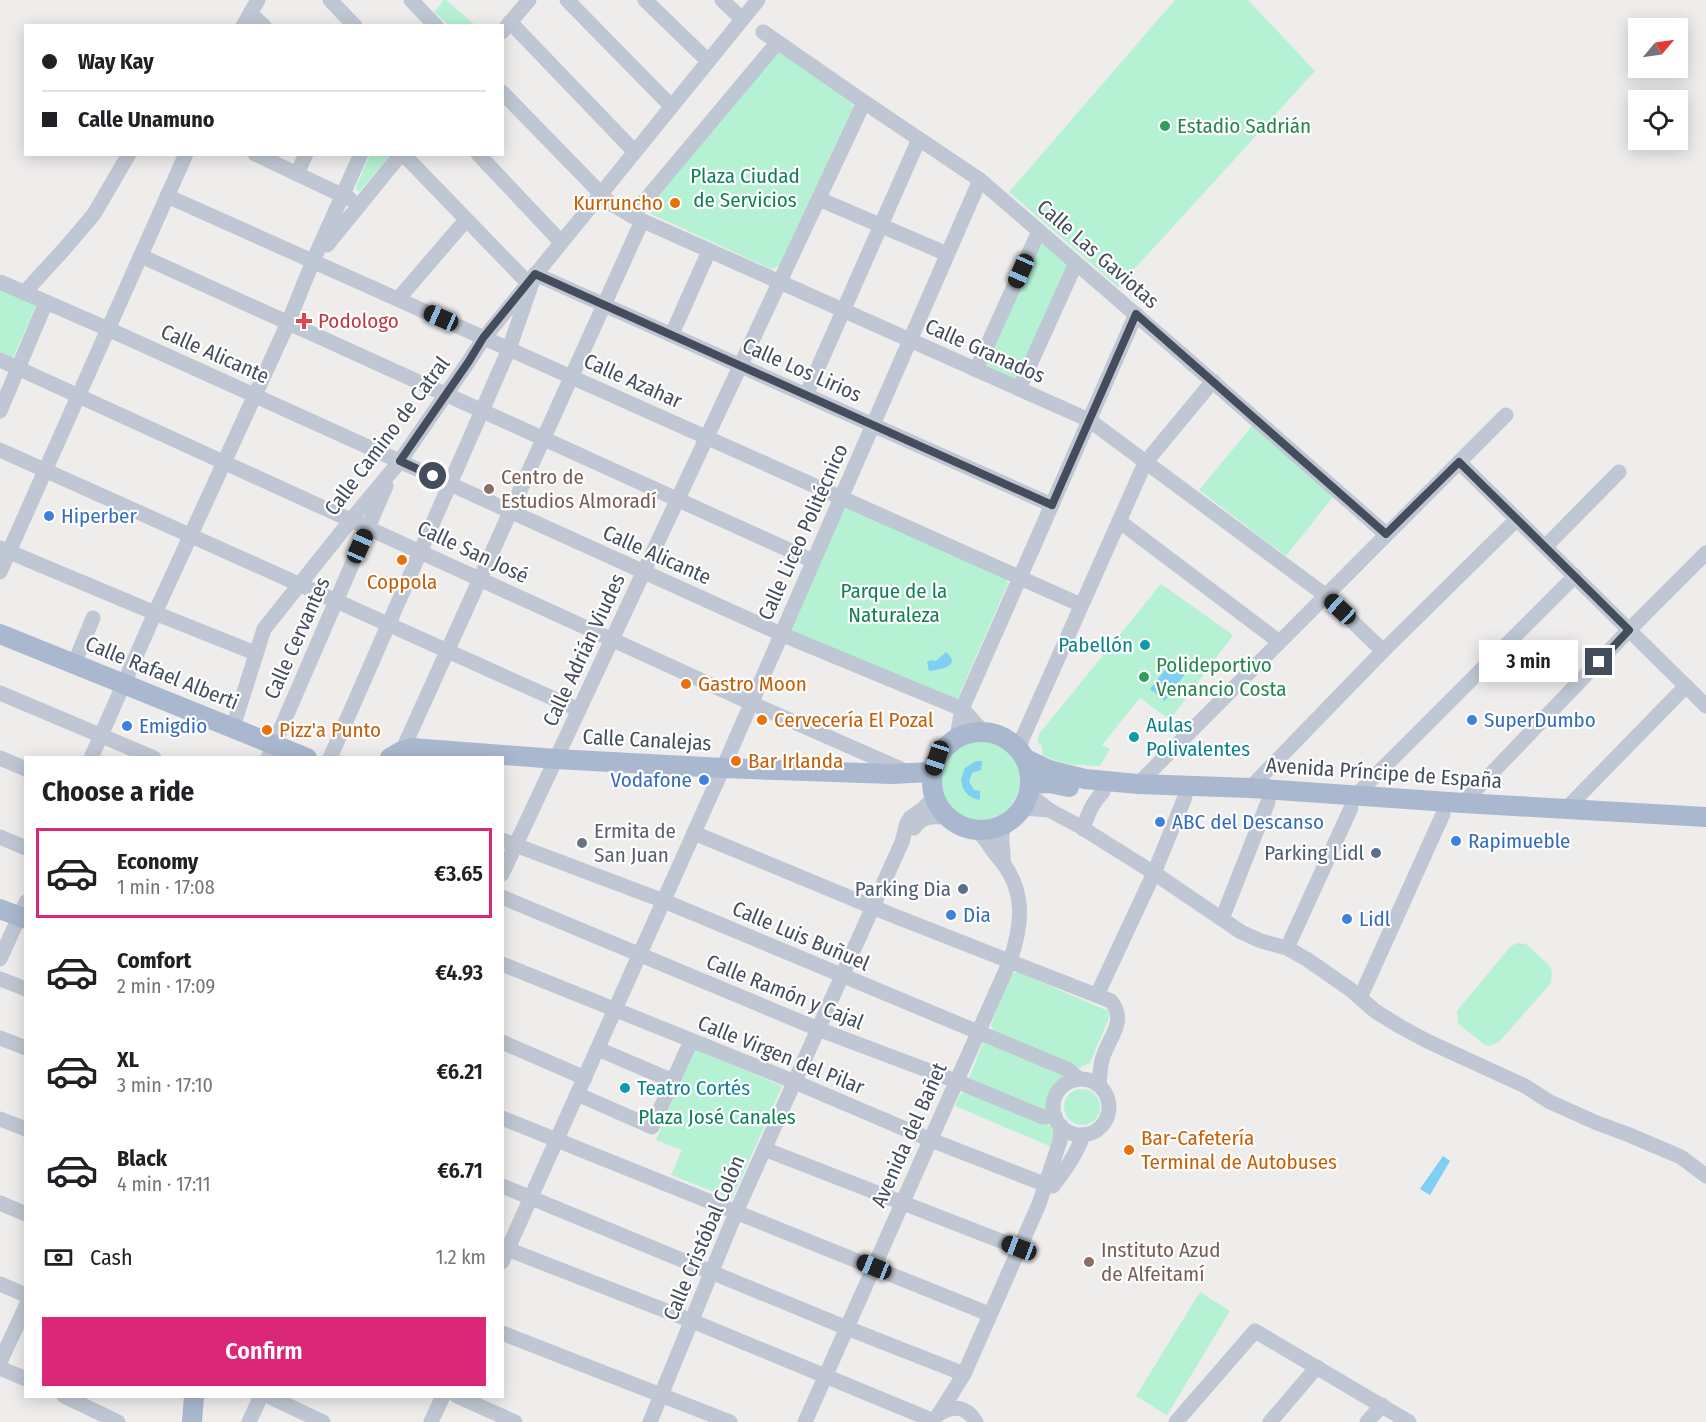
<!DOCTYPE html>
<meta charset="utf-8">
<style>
body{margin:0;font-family:"Fira Sans Condensed",sans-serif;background:#f2f2f2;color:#202124;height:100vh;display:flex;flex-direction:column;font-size:22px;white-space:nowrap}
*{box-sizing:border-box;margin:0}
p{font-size:20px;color:#757577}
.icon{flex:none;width:33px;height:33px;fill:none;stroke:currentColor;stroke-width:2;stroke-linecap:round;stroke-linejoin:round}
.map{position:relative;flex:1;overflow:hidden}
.panel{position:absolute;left:24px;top:756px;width:480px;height:642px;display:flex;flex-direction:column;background:#fff;border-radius:0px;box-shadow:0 3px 15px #0003}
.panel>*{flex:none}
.banner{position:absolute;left:24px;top:24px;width:480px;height:132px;border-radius:0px;box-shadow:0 3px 15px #0003;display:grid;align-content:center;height:132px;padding:0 18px;background:#fff}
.needle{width:39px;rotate:61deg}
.fabs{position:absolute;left:1628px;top:18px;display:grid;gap:12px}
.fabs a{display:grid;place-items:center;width:60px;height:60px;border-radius:0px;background:#fff;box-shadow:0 3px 15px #0003;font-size:30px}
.end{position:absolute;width:27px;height:27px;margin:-14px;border:8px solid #434d5b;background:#fff;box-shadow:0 0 0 3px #fff}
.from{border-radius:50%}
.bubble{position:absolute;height:42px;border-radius:0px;background:#fff;box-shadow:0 3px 15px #0003;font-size:20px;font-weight:600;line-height:42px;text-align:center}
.car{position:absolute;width:18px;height:36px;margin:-18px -9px;border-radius:8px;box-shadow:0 0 4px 2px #0007;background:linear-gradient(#222 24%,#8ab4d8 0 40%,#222 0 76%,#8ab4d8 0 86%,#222 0)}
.banner b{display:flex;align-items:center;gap:21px;height:57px;font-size:22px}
.banner b+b{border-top:2px solid #e0e0e0}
.banner i{width:15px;height:15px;background:#202124}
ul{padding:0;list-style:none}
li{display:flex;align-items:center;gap:18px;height:90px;margin:0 12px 9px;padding:0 6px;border:3px solid transparent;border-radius:0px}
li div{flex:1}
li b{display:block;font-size:22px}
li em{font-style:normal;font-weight:600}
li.selected{border-color:#db2777}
li>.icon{width:54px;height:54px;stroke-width:1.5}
h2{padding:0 18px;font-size:27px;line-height:72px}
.pay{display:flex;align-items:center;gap:15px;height:66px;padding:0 18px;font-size:22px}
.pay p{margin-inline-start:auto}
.cta{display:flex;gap:12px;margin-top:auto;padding:12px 18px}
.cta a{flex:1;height:69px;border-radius:0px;background:#db2777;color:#fff;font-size:24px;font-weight:600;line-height:69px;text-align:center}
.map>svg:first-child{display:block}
</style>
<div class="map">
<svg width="1706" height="1422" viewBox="0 0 1706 1422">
<rect width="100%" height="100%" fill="#efecec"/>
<!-- green -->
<g fill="#b5f2d3">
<polygon points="444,0 446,0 475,25 449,25 434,12"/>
<polygon points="1175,0 1248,0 1315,71 1118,287 1009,192"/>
<polygon points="784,50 852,99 853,107 779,266 771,269 651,214 649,204 776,51"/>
<polygon points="370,155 390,155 360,191 357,191 356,187"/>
<polygon points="1043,244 1066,262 1068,269 1015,380 987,366 985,362 1038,245"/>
<polygon points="0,288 36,305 13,358 0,353"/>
<polygon points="1252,426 1333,497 1286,556 1199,490"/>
<polygon points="847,507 1004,577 1008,583 957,700 793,632 791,627 842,510"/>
<path d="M1161,584l72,51 -63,85 -30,-22 -38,47 8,4 -10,17c-23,-1 -35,0 -57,-11l-2,-11 -4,-1 2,-9z"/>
<circle cx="980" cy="780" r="40"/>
<polygon points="1516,943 1526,944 1550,966 1552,972 1551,983 1499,1042 1490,1046 1485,1045 1461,1026 1458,1023 1457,1011 1510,947"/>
<polygon points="1018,972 1108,1011 1109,1018 1090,1063 1079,1068 994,1033 991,1025 1011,974"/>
<path d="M989,1041l77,32c-8,13 -20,19 -18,36l-4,2 -73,-30 -2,-3 14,-35z"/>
<polygon points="695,1049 782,1086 732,1199 671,1175 682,1150 656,1140"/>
<circle cx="1082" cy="1107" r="18"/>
<polygon points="966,1092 1052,1126 1057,1136 1052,1147 955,1106 960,1095"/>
<polygon points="1200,1292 1230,1311 1167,1415 1136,1396"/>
</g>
<!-- water -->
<g fill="#7ecff3">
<path d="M946,652c17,14 -7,18 -17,19l-2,-9 4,-2 5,1z"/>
<polygon points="1173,659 1188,670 1165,701 1150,689"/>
<path d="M976,761h6l-1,9 -9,3 -3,9 5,8 6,1v9c-12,-2 -18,-9 -19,-21l4,-11z"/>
<polygon points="1443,1156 1450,1161 1430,1195 1420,1189"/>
</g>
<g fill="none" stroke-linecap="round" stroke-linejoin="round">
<!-- minor -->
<g stroke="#bec7d3" stroke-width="15">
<polyline points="330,0 355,26"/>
<polyline points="411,0 436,26"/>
<polyline points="567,0 671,106"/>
<polyline points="645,0 708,61"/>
<polyline points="722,0 742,19"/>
<polyline points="250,13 264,26"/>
<polyline points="510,22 634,151"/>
<polyline points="243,26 258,0"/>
<polyline points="502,32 529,0"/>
<polyline points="763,32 864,102 980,180 1179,352 1386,534"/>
<polyline points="502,92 610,203 632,216 1089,420 1325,595 1383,651"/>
<polyline points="255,154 350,199"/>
<polyline points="403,154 528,283"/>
<polyline points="478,154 561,242"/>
<polyline points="297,174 306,154"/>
<polyline points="167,196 1081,605"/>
<polyline points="819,199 947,254"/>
<polyline points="632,216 777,43"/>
<polyline points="327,245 401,154"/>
<polyline points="141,256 813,561"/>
<path d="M0,282l108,47 673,305 181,75c8,7 13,16 22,22"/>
<polyline points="24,293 66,247 94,214 129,154"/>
<polyline points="398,299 466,220"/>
<polyline points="672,334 709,251"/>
<polyline points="0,360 751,703 910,773"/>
<polyline points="976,370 1039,231"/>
<polyline points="1019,389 1076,263"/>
<polyline points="806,395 919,139"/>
<polyline points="0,411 46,302"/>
<polyline points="0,450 579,710"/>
<polyline points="1459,462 1706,706"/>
<polyline points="1119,521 1278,641"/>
<polyline points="1545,547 1619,472"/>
<polyline points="0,548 155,613 255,653"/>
<polyline points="0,572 186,154"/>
<polyline points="74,664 93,618"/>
<polyline points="0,693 154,758"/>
<polyline points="233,727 264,629 351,520 400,461 469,361 484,338 758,0"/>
<polyline points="957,737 962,709 1136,314"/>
<polyline points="1018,748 1145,463 1213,381"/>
<polyline points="402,751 642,221"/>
<polyline points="0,758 26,769"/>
<polyline points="91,758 155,613 288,323 313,261 361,154"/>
<polyline points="268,758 386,486"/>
<polyline points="330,758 509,349 535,274 1052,505"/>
<polyline points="1138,784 1506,415"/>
<polyline points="1250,788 1383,651 1517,519"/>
<polyline points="1030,790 1034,798 1049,810 1079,826 1154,873 1241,932 1261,941 1287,948 1308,960 1351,990 1375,1011 1401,1027 1427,1041 1525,1086 1550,1102 1597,1123 1627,1134 1681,1157 1706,1176"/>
<polyline points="1355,796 1575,576"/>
<polyline points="1463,803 1629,630 1706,553"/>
<polyline points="1022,808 1049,810"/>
<polyline points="1566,809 1686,686"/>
<path d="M914,828c8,-13 21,-12 35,-10"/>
<path d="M1083,829c5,-15 9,-26 20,-37"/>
<path d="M694,833l198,82 219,86c16,21 -1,34 -8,56 -3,8 -3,19 -4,28"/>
<polyline points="0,837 26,848"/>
<polyline points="502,840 664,901 1069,1070 1079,1079"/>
<path d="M1003,862c1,-14 -4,-24 1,-37"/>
<polyline points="502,874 864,102"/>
<polyline points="502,897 818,1029 956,1081 1043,1117 1055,1116"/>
<polyline points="1222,919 1268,802"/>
<polyline points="1287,948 1351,808"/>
<polyline points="0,959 26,902"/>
<polyline points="502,964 795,1082 931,1140 1044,1184 1049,1184 1057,1180"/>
<polyline points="0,979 26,989"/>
<polyline points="1097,995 1154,873 1185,797"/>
<polyline points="1360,998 1443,814"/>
<polyline points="0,1038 26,1048"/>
<polyline points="502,1042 585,1078"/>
<polyline points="598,1049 673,1081"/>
<circle cx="1081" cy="1107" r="28"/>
<polyline points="577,1094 652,1127 691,1041"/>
<polyline points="502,1118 989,1314"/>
<polyline points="0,1119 26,1129"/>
<polyline points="764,1149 1019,1248"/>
<polyline points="502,1186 847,1328 964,1374"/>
<path d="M1053,1186c12,-16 24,-32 30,-51"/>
<polyline points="0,1203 26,1214"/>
<polyline points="502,1247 692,1321 934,1421"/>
<polyline points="502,1262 723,768 980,180"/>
<polyline points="0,1284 26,1295"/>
<polyline points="502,1333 730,1422"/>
<polyline points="0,1362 26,1306"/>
<polyline points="0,1368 26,1379"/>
<polyline points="64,1396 118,1422"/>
<polyline points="268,1396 323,1422"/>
<polyline points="457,1396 515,1422"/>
<polyline points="939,1414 964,1374 1039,1204 1060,1141 1061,1126"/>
<path d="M939,1414c15,-10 28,-7 37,8"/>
<polyline points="249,1422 261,1396"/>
<polyline points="431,1422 443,1396"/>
<polyline points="650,1422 737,1210 902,842 907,823 910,818 923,809 934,797"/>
<path d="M805,1422l205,-461c13,-38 16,-72 -12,-104 -10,-10 -10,-19 -24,-27"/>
<polyline points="1176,1422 1255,1331 1409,1422"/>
<polyline points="1270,1422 1317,1367"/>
<polyline points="1367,1422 1382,1405"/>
</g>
<!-- major -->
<g stroke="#a9b8ce" stroke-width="20">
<polyline points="0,634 307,758"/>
<circle cx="981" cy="781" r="49"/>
<polyline points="390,758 402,751 412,748 556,759 723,768 891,774 932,772"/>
<polyline points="1026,759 1049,770 1085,779 1138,784 1250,788 1463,803 1706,817"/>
<polyline points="1030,784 1049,783 1069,787"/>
<polyline points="0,909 26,919"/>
<polyline points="192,1422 194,1396"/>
</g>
</g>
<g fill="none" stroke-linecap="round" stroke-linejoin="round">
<!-- route -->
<polyline stroke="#434d5b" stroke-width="8" points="433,476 400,461 469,361 483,338 535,274 1052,505 1136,314 1386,534 1459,462 1629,630 1599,662"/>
</g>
<!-- markers -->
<g fill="#2e9e5b" stroke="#fff" stroke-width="2">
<circle cx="1165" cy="126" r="6"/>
<circle cx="1144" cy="677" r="6"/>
</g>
<g fill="#e8710a" stroke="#fff" stroke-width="2">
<circle cx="675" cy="203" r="6"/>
<circle cx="402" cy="560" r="6"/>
<circle cx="686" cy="684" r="6"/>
<circle cx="762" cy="720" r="6"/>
<circle cx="267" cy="730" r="6"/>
<circle cx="736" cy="761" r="6"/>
<circle cx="1129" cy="1150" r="6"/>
</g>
<path fill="#e0444e" stroke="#fff" stroke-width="2" d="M301 312h6v6h6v6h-6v6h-6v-6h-6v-6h6z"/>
<g fill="#8d6e63" stroke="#fff" stroke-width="2">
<circle cx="489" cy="489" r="6"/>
<circle cx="1089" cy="1262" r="6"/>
</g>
<g fill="#3f7fe0" stroke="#fff" stroke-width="2">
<circle cx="49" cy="516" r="6"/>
<circle cx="1472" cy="720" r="6"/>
<circle cx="127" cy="726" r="6"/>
<circle cx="704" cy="780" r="6"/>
<circle cx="1160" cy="822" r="6"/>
<circle cx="1456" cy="841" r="6"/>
<circle cx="951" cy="915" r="6"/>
<circle cx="1347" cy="919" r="6"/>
</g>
<g fill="#0f9aa8" stroke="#fff" stroke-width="2">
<circle cx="1145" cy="645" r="6"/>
<circle cx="1134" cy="737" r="6"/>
<circle cx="625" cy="1088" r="6"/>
</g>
<circle fill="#6b7280" stroke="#fff" stroke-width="2" cx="582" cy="843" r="6"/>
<g fill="#5c6f8a" stroke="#fff" stroke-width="2">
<circle cx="1376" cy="853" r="6"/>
<circle cx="963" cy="889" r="6"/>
</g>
<g text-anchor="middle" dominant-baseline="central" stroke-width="4.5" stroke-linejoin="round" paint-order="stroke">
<!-- leisure labels -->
<g font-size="21" fill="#27864d" stroke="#fff" text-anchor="start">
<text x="1177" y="126">Estadio Sadrián</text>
<text x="1156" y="665">Polideportivo<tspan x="1156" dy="24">Venancio Costa</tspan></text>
</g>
<!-- park labels -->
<g font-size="21" fill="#0e8254" stroke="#fff">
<text x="745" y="176">Plaza Ciudad<tspan x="745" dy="24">de Servicios</tspan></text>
<text x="894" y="591">Parque de la<tspan x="894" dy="24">Naturaleza</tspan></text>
<text x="717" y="1117">Plaza José Canales</text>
</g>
<!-- food labels -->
<g font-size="21" fill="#c56008" stroke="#fff" text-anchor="start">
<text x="663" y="203" text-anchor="end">Kurruncho</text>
<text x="402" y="582" text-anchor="middle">Coppola</text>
<text x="698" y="684">Gastro Moon</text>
<text x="774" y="720">Cervecería El Pozal</text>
<text x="279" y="730">Pizz'a Punto</text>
<text x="748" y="761">Bar Irlanda</text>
<text x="1141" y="1138">Bar-Cafetería<tspan x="1141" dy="24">Terminal de Autobuses</tspan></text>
</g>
<!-- street labels -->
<g font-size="21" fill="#434d5b" stroke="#fff">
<text transform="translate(1098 254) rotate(41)">Calle Las Gaviotas</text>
<text transform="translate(985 351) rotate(24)">Calle Granados</text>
<text transform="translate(215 354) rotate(24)">Calle Alicante</text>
<text transform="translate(802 370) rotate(24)">Calle Los Lirios</text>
<text transform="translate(633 381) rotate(24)">Calle Azahar</text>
<text transform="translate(387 436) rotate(-53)">Calle Camino de Catral</text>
<text transform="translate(803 532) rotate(-66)">Calle Liceo Politécnico</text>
<text transform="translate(473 552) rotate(25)">Calle San José</text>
<text transform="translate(657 555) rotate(24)">Calle Alicante</text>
<text transform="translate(297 638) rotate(-66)">Calle Cervantes</text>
<text transform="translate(584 650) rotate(-65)">Calle Adrián Viudes</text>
<text transform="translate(162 673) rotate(22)">Calle Rafael Alberti</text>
<text transform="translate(647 740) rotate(3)">Calle Canalejas</text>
<text transform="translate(1384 773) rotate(4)">Avenida Príncipe de España</text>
<text transform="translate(801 936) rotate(23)">Calle Luis Buñuel</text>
<text transform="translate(785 992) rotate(22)">Calle Ramón y Cajal</text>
<text transform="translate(781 1055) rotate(22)">Calle Virgen del Pilar</text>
<text transform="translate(909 1135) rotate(-66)">Avenida del Bañet</text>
<text transform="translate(704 1238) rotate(-67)">Calle Cristóbal Colón</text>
</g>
<!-- health labels -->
<g font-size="21" fill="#be3a42" stroke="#fff" text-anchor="start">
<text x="318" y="321">Podologo</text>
</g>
<!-- education labels -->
<g font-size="21" fill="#785e54" stroke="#fff" text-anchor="start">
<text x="501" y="477">Centro de<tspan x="501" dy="24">Estudios Almoradí</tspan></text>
<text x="1101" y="1250">Instituto Azud<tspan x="1101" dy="24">de Alfeitamí</tspan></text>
</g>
<!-- shop labels -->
<g font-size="21" fill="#366cbe" stroke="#fff" text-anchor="start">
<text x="61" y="516">Hiperber</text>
<text x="1484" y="720">SuperDumbo</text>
<text x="139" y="726">Emigdio</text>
<text x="692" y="780" text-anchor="end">Vodafone</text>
<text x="1172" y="822">ABC del Descanso</text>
<text x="1468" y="841">Rapimueble</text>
<text x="963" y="915">Dia</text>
<text x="1359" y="919">Lidl</text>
</g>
<!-- culture labels -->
<g font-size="21" fill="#0d838f" stroke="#fff" text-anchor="start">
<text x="1133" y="645" text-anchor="end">Pabellón</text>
<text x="1146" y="725">Aulas<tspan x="1146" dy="24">Polivalentes</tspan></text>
<text x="637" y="1088">Teatro Cortés</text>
</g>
<!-- worship labels -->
<g font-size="21" fill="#5b616d" stroke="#fff" text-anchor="start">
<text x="594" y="831">Ermita de<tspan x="594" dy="24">San Juan</tspan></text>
</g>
<!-- service labels -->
<g font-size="21" fill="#4e5e75" stroke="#fff" text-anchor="end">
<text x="1364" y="853">Parking Lidl</text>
<text x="951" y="889">Parking Dia</text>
</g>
</g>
</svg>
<div class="fabs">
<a><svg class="needle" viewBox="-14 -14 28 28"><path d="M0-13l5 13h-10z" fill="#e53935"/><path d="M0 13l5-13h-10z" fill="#757577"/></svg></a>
<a><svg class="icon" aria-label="locate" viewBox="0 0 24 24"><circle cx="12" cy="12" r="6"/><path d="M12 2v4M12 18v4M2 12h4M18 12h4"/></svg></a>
</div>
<i class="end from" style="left:433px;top:476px"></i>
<i class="end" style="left:1599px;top:662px"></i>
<div class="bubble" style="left:1479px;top:640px;width:99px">3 min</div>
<i class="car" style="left:1021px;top:271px;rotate:204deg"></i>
<i class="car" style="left:441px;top:318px;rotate:294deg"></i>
<i class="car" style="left:360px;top:546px;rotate:24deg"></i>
<i class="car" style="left:1340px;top:609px;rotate:313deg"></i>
<i class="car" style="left:937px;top:758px;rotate:198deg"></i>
<i class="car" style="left:1019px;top:1248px;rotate:291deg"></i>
<i class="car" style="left:874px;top:1267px;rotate:292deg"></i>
<div class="banner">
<b><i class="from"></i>Way Kay</b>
<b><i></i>Calle Unamuno</b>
</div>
<section class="panel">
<h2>Choose a ride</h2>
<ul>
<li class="selected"><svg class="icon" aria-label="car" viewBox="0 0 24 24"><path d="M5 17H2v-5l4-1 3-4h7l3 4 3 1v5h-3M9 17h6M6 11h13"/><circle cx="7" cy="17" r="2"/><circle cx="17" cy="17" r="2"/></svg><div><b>Economy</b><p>1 min · 17:08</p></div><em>€3.65</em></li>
<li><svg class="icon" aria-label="car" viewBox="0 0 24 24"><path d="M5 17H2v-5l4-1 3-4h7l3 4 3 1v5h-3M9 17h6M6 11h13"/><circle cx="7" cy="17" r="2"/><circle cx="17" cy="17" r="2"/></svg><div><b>Comfort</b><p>2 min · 17:09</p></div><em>€4.93</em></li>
<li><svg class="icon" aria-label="car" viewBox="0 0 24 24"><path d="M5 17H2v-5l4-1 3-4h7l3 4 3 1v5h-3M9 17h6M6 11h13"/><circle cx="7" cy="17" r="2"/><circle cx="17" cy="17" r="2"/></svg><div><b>XL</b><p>3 min · 17:10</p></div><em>€6.21</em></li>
<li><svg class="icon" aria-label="car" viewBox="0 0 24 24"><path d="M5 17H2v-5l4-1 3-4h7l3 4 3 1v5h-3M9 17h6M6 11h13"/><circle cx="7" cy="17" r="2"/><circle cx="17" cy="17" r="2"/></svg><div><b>Black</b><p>4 min · 17:11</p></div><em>€6.71</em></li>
</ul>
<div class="pay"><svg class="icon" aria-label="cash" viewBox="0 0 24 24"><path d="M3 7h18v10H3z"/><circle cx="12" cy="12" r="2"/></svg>Cash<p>1.2 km</p></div>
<div class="cta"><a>Confirm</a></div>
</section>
</div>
